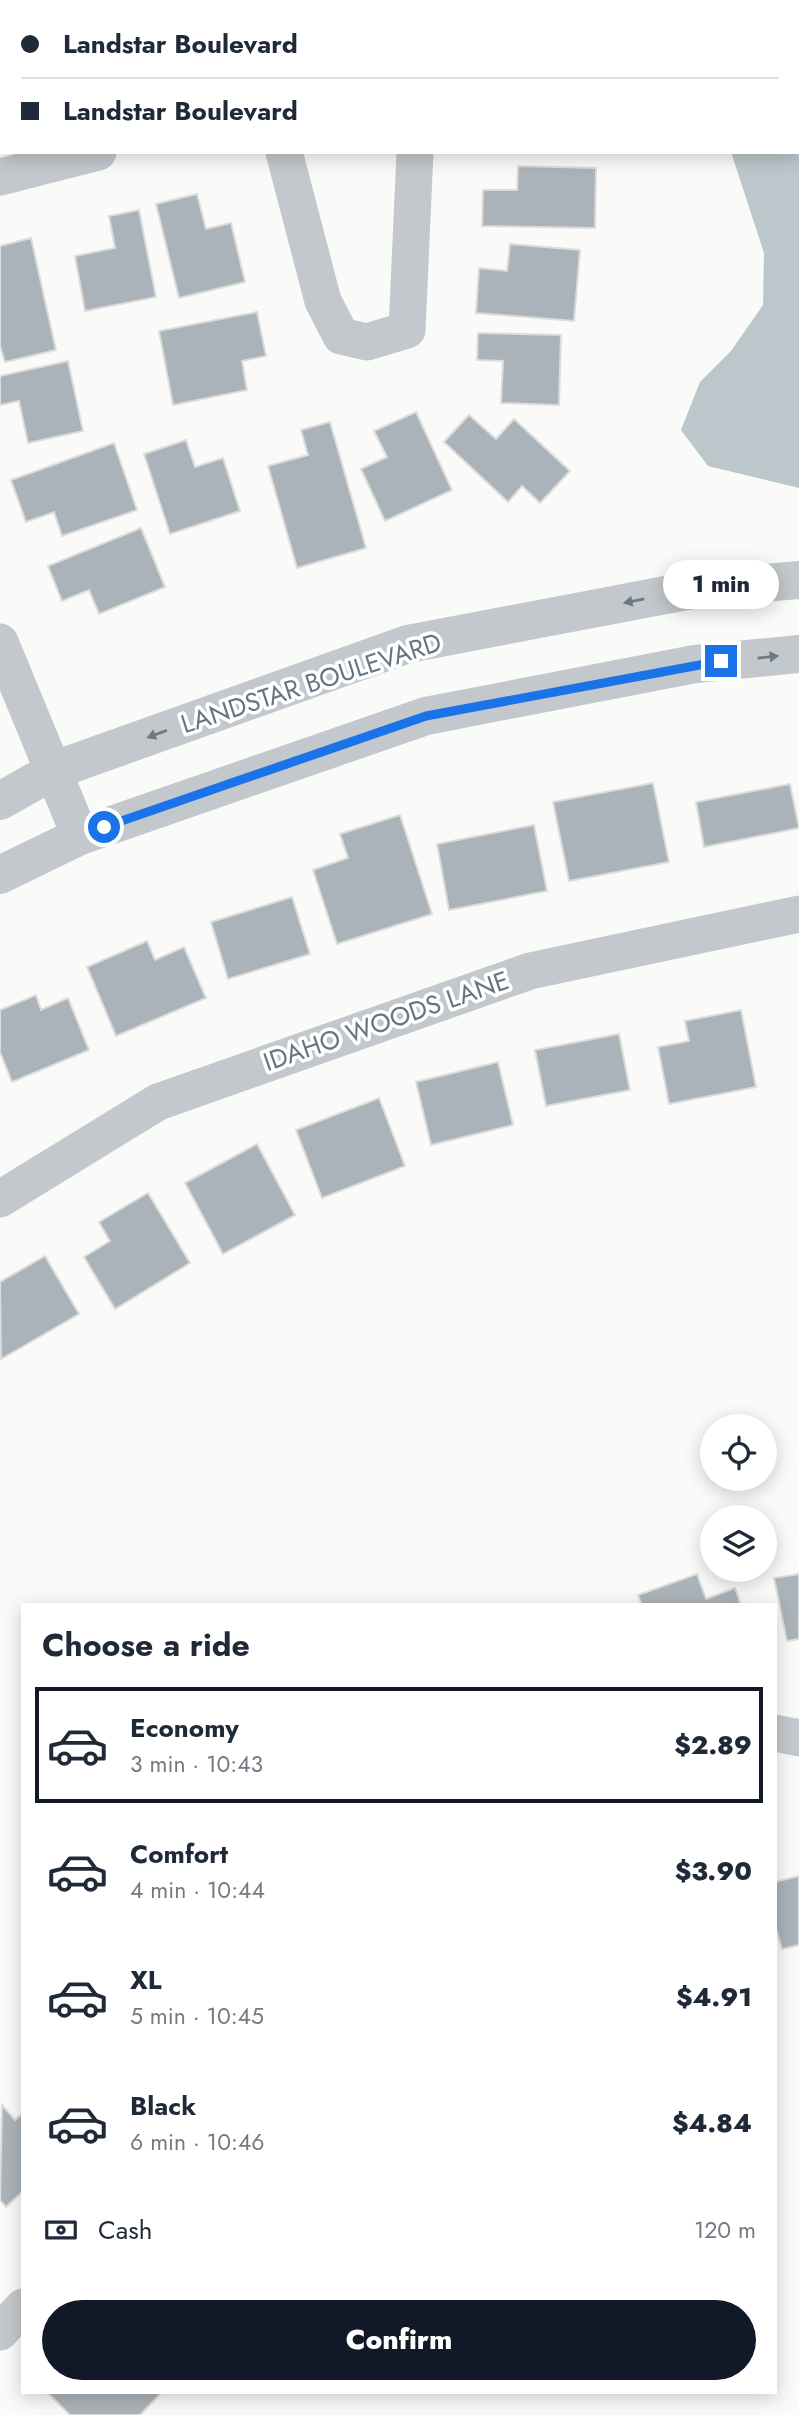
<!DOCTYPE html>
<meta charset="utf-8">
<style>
body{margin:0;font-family:Jost,sans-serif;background:#f2f2f3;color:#1f2937;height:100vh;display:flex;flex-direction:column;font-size:26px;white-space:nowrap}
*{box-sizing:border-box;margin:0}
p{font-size:23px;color:#747a83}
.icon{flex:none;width:38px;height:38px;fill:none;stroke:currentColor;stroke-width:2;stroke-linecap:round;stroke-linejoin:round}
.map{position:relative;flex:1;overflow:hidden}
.panel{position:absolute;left:21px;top:1603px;width:756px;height:791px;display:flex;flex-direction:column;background:#fff;border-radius:0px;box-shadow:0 4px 18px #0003}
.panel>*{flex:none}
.hud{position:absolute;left:0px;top:0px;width:800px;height:154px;box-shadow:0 4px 18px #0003;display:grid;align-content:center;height:154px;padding:0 21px;background:#fff}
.controls{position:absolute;left:700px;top:1414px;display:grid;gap:14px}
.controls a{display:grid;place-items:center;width:77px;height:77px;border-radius:50%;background:#fff;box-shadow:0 4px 18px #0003;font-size:35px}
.end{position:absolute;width:32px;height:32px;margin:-16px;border:9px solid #1a73e8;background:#fff;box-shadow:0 0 0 4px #fff}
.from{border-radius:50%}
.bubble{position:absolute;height:49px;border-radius:24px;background:#fff;box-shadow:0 4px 18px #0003;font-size:23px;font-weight:800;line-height:49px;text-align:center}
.hud b{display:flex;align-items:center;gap:24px;height:66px;font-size:26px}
.hud b+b{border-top:2px solid #e0e1e3}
.hud i{width:18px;height:18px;background:#1f2937}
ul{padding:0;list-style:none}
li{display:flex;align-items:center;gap:21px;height:116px;margin:0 14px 10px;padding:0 7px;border:4px solid transparent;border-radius:0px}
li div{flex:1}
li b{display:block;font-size:26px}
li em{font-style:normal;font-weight:800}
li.active{border-color:#111827}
li>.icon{width:63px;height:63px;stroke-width:1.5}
h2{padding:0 21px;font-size:32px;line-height:84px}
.pay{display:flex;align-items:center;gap:18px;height:77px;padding:0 21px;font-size:26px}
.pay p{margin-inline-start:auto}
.action{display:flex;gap:14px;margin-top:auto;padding:14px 21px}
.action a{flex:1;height:80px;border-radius:42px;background:#111827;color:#fff;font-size:28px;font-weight:800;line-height:80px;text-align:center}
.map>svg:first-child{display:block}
</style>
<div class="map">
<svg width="799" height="2415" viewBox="0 0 799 2415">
<rect width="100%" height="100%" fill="#fafaf8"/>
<!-- water -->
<polygon fill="#bbc7cb" points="715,0 799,0 799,488 708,466 681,430 700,382 731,351 763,305 764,253 731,152 798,152 798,2"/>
<!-- building -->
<g fill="#aab3b9" stroke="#dcdcda" stroke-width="2">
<polygon points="9,0 86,0 86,2 10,2"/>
<rect x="99" y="0" width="67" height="2"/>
<polygon points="518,166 596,168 595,228 482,226 483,190 517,190"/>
<polygon points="197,194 206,229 231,223 245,282 179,298 156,204"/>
<polygon points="139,210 156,297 85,311 75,256 115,248 109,216"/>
<polygon points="31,238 56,350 5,362 0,346 0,246"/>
<polygon points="510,244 580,250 574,321 476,313 479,268 507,271"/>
<polygon points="257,312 266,356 242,361 247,390 173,405 159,331"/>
<polygon points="478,333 561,335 559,405 501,403 503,361 477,360"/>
<polygon points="68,361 83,431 28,443 19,401 0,405 0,376"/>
<polygon points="416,412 452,490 385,521 361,469 387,457 374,431"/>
<polygon points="469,415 496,439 514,419 570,471 540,503 522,486 508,502 444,442"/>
<polygon points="330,422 366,548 297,568 268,466 308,455 301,430"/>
<polygon points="186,440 195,467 223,458 240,511 170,534 144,454"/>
<polygon points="114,443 137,510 62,536 54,512 26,522 11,480"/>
<polygon points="141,528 165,587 99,614 89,590 62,601 48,566"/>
<polygon points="653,783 669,862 569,881 553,802"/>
<polygon points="790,784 799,828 704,847 696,802"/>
<polygon points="400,815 432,914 337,944 313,870 348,858 340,834"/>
<polygon points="534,825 547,891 449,910 437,844"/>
<polygon points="292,897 310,954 228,979 211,922"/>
<polygon points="147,941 155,960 184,947 206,998 116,1036 87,967"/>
<polygon points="36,995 41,1010 68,998 89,1050 12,1082 0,1052 0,1010"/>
<polygon points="741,1010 756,1087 669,1104 658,1047 689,1041 685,1021"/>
<polygon points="619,1034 630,1090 546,1106 535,1050"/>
<polygon points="498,1062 513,1125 431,1145 416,1082"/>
<polygon points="379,1098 405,1166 322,1198 296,1130"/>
<polygon points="257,1144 295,1215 223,1254 185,1183"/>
<polygon points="148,1193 190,1263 115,1309 84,1257 110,1241 99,1222"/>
<polygon points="45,1256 79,1314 1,1359 0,1282"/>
<polygon points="697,1574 706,1599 735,1588 741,1605 642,1605 638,1595"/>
<polygon points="799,1574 799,1639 787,1641 774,1578"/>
<polygon points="799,1876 799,1945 782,1949 775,1925 775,1882"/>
<polygon points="2,2105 15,2120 23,2113 23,2191 6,2207 0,2200"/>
<polygon points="47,2392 162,2392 140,2415 70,2415"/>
</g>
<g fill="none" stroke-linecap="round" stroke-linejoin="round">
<!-- minor -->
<g stroke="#c3c8cc" stroke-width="37">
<polyline points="284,152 323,301 341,336 367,342 407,330 415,152"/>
<polyline points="0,177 98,152"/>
<polyline points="0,642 80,836"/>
<polyline points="0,1199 158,1102 530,971 799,914"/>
<polyline points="775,1733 799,1738"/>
<polyline points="0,2332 23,2307"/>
</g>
<!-- tertiary -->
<g stroke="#c3c8cc" stroke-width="38">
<polyline points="0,801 55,770 408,644 697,589 799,580"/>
<polyline points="0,875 80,836 426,716 695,664 799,654"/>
</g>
</g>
<!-- one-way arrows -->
<defs><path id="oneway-solid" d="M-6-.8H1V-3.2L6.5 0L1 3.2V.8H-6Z" transform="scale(1.75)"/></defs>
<g fill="#6a7a87">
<use href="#oneway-solid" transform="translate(634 601) rotate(169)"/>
<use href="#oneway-solid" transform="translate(768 657) rotate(-6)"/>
<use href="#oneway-solid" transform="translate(157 734) rotate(160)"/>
</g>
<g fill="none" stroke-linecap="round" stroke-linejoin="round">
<!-- route -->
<polyline stroke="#1a73e8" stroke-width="9" points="104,827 426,716 721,661"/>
</g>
<g text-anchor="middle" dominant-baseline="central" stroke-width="7" stroke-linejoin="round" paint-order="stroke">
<!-- street labels -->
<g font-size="26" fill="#657683" stroke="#fff">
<text transform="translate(311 683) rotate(-18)">LANDSTAR BOULEVARD</text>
<text transform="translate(386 1021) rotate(-19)">IDAHO WOODS LANE</text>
</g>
</g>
</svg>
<div class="controls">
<a><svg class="icon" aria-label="locate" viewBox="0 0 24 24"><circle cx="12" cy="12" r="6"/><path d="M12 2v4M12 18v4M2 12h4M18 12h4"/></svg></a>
<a><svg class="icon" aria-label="layers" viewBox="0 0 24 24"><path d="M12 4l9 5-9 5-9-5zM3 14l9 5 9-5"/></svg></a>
</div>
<i class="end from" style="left:104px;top:827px"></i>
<i class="end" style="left:721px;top:661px"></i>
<div class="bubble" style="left:663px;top:560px;width:116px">1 min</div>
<div class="hud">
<b><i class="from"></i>Landstar Boulevard</b>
<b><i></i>Landstar Boulevard</b>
</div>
<section class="panel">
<h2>Choose a ride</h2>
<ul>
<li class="active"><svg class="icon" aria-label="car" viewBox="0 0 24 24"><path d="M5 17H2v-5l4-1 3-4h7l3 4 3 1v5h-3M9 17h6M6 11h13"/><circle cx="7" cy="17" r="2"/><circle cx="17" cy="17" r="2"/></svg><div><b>Economy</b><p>3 min · 10:43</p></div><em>$2.89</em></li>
<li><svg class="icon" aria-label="car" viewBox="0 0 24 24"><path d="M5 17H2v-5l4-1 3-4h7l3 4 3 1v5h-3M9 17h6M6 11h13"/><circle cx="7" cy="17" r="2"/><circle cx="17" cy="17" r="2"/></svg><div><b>Comfort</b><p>4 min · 10:44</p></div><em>$3.90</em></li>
<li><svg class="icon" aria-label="car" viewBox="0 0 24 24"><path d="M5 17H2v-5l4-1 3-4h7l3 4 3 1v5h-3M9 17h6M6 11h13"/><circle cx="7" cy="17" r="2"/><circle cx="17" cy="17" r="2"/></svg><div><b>XL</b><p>5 min · 10:45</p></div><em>$4.91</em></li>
<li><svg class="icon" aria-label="car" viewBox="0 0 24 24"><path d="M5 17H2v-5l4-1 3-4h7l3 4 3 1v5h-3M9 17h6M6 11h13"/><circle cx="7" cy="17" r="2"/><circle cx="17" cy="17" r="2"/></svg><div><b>Black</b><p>6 min · 10:46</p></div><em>$4.84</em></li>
</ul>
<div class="pay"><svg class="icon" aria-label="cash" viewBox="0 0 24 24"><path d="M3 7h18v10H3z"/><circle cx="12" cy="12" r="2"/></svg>Cash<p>120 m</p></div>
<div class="action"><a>Confirm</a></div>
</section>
</div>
